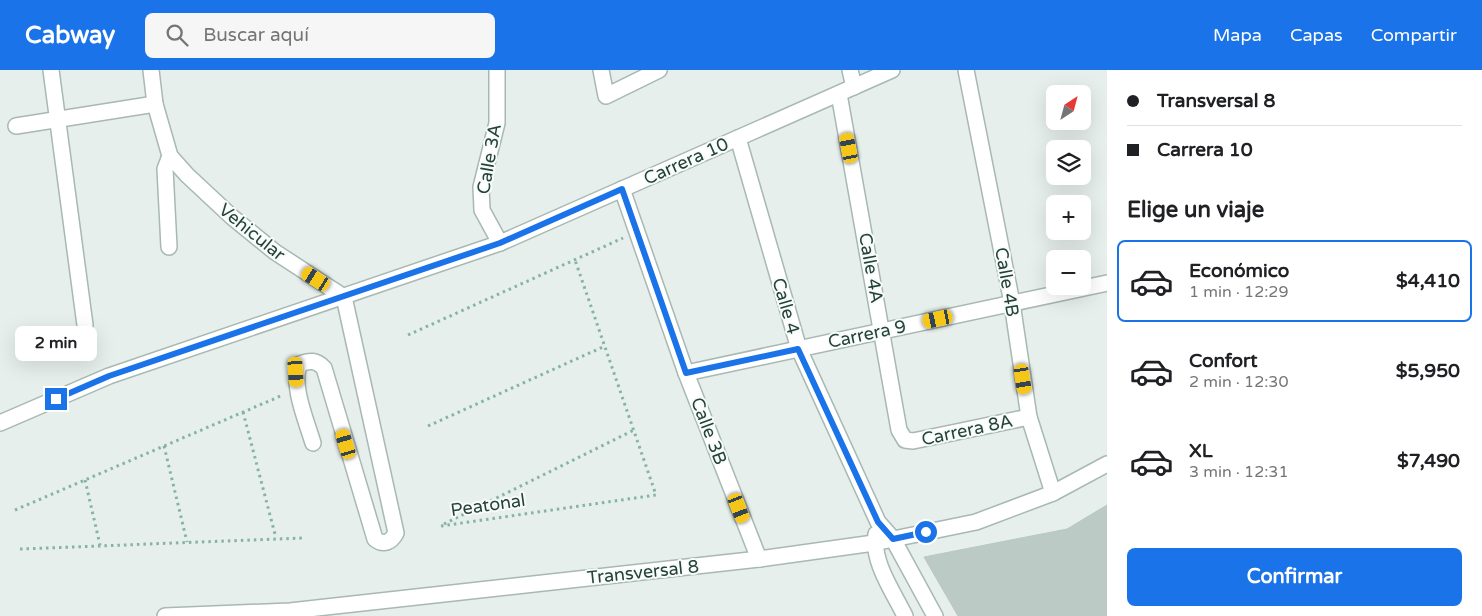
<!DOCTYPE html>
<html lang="es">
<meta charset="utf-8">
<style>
body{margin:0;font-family:"Varela Round",sans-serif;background:#f6f6f6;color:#202124;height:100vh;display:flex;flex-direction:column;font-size:19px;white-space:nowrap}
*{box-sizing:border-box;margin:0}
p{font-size:16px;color:#757577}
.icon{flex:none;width:28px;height:28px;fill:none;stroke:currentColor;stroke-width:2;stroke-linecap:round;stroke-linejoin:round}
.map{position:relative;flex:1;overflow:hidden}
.side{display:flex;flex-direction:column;background:#fff;width:375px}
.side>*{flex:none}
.guide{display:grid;align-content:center;height:110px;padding:0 20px;background:#fff}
.needle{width:32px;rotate:36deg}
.controls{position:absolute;left:1046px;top:15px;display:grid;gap:10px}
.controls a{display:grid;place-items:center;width:45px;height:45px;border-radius:8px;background:#fff;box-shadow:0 5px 20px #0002;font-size:25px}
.end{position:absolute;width:22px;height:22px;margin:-11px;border:6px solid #1a73e8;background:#fff;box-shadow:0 0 0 2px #fff}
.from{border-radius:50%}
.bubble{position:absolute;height:35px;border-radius:8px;background:#fff;box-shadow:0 5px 20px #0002;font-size:16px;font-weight:700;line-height:35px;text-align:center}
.car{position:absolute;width:15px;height:30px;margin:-15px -8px;border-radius:6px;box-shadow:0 0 4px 1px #0007;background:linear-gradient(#f5c518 24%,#345 0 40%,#f5c518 0 76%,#345 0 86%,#f5c518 0)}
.guide b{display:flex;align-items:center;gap:18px;height:48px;font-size:19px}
.guide b+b{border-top:1px solid #e0e0e0}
.guide i{width:12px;height:12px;background:#202124}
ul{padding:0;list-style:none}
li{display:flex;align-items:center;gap:15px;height:82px;margin:0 10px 8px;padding:0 10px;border:2px solid transparent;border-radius:8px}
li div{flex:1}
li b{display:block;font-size:19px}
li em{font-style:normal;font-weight:700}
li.selected{border-color:#1a73e8}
li>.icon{width:45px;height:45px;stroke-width:1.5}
h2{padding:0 20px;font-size:22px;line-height:60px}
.action{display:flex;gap:10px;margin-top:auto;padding:10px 20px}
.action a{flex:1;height:58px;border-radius:8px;background:#1a73e8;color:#fff;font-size:20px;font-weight:700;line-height:58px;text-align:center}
header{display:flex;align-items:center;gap:30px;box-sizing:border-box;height:70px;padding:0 25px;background:#1a73e8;color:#fff}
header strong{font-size:24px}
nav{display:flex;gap:28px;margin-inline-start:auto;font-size:18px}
.search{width:350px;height:45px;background:#f6f6f6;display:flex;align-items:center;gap:12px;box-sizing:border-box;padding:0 18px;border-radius:8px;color:#757577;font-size:19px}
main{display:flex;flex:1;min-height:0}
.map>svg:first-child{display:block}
</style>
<header>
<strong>Cabway</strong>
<div class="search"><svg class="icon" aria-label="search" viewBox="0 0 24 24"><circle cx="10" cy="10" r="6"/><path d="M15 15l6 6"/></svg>Buscar aquí</div>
<nav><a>Mapa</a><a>Capas</a><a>Compartir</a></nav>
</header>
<main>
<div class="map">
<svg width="1107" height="546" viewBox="0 0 1107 546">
<rect width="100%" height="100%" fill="#e6efeb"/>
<!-- building -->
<polygon fill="#bbcac4" stroke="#b8c9c2" points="1107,435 1107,546 958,546 924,487 1067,459"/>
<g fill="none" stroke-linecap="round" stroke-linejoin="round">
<!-- minor casing -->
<g stroke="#a8b8b2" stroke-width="18">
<g id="minor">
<polyline points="51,0 85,255"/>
<polyline points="151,0 155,34 170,86 187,105 232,147 275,182 344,227"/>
<polyline points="497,0 497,53 481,117 482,140 500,173"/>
<polyline points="601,0 606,26 659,0"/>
<polyline points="850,0 854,17"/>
<polyline points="966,0 1012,233 1029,347 1053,423"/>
<polyline points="839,24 899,360 905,370 913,371 1029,347"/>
<polyline points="16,56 155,34"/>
<polyline points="738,68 799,279 878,452 893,469 935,546"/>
<polyline points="622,119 686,303 759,489"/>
<polyline points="169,177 165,99 170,86"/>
<polyline points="686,303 1107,213"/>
<polyline points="0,353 109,306 500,173 892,0"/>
<path d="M313,373c-6,-21 -23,-59 -13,-79 10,-4 16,-4 24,4l51,171c9,7 16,3 21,-6l-52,-236"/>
<path d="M876,464c-5,27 18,59 29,82"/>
<polyline points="165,546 290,541 759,489 874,473 976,452 1053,423 1107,394"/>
</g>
</g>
<!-- path -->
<g stroke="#86b3a5" stroke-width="3" stroke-dasharray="2.5 4" stroke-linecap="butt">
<polyline points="408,265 623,168"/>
<polyline points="243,342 276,468"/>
<polyline points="428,356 605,276"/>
<polyline points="164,376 187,472"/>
<polyline points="85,410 100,475"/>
<polyline points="15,440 283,325"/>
<polyline points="444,454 634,360"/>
<polyline points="441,456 656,425 575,190"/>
<polyline points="20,479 304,468"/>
</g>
<!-- minor -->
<use href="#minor" stroke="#fff" stroke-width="15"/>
</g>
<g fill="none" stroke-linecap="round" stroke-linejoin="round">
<!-- route -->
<polyline stroke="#1a73e8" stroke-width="6" points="56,329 109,306 500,173 622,119 686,303 798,279 878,452 893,469 926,462"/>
</g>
<g text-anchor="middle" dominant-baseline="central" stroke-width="4" stroke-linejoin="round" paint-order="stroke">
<!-- street labels -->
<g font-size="18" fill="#24423a" stroke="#f7fbf9">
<text transform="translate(489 89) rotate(-80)">Calle 3A</text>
<text transform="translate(686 91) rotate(-24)">Carrera 10</text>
<text transform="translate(252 162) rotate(39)">Vehicular</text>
<text transform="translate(871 198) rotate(80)">Calle 4A</text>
<text transform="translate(1007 212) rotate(80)">Calle 4B</text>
<text transform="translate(786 236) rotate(74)">Calle 4</text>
<text transform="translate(867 264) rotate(-12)">Carrera 9</text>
<text transform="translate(967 360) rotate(-12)">Carrera 8A</text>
<text transform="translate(709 361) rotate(69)">Calle 3B</text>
<text transform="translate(488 435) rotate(-8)">Peatonal</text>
<text transform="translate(643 502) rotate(-6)">Transversal 8</text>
</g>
</g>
</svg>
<div class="controls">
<a><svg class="needle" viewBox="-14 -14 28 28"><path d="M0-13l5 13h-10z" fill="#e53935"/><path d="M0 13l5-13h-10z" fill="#757577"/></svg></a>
<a><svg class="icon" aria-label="layers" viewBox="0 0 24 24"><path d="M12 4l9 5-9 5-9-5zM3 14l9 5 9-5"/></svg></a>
<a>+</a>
<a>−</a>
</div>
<i class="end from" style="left:926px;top:462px"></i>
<i class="end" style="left:56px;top:329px"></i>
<div class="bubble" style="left:15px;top:256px;width:82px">2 min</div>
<i class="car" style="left:849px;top:78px;rotate:349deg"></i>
<i class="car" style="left:316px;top:209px;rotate:303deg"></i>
<i class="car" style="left:938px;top:249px;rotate:258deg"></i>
<i class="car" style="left:296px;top:302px;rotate:176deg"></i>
<i class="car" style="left:1023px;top:309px;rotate:171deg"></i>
<i class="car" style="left:346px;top:374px;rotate:343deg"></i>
<i class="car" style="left:739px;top:438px;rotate:159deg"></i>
</div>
<section class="side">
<div class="guide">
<b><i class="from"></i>Transversal 8</b>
<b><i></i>Carrera 10</b>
</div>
<h2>Elige un viaje</h2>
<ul>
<li class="selected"><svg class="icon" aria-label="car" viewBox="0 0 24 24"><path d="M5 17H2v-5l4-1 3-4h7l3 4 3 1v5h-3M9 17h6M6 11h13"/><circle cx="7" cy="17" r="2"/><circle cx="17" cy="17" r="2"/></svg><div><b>Económico</b><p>1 min · 12:29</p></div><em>$4,410</em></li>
<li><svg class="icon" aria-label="car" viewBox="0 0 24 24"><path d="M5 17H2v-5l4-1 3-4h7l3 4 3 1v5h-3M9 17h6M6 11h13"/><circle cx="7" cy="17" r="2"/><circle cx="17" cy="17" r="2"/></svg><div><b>Confort</b><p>2 min · 12:30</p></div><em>$5,950</em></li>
<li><svg class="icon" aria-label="car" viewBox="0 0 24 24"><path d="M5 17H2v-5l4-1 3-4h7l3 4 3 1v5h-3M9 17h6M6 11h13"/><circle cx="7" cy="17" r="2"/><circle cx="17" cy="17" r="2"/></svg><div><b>XL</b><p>3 min · 12:31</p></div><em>$7,490</em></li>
</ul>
<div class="action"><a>Confirmar</a></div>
</section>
</main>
